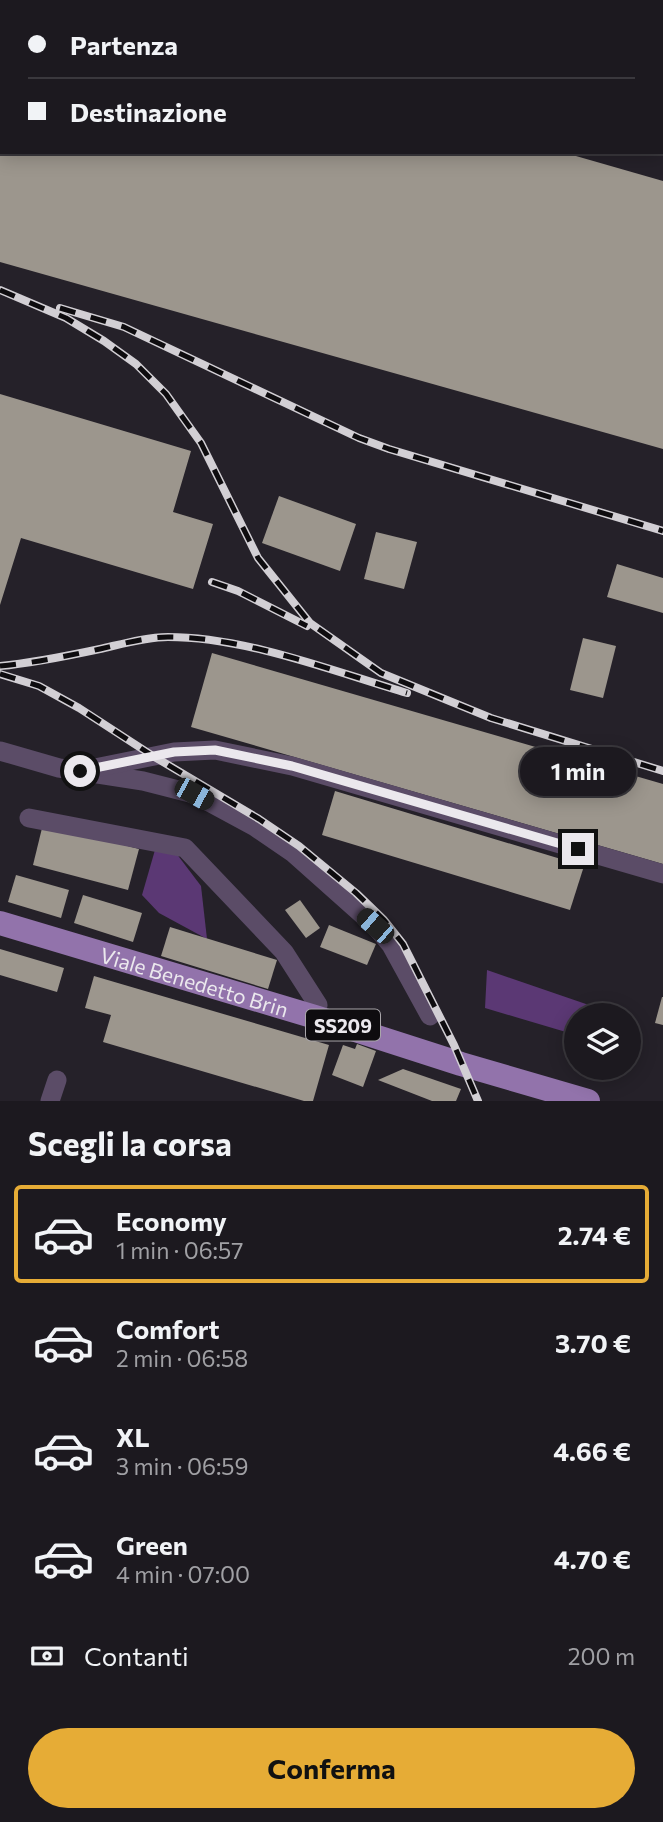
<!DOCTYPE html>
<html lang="it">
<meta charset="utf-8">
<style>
body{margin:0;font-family:Commissioner,sans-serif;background:#29262c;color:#f1f3f6;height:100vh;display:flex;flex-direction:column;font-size:26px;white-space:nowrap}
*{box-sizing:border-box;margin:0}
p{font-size:23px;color:#a0a0a4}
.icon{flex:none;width:38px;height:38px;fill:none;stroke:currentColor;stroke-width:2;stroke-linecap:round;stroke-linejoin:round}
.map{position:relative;height:1101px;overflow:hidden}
.details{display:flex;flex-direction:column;background:#1c191f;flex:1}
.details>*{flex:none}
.banner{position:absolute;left:0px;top:0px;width:663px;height:154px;box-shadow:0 4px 18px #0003,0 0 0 2px #3a383d;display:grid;align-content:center;height:154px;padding:0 28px;background:#1c191f}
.tools{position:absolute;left:564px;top:1003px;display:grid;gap:14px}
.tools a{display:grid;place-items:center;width:77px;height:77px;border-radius:50%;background:#1c191f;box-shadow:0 4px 18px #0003,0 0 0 2px #3a383d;font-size:35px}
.end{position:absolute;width:32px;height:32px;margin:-16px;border:9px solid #ebe8ed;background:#111;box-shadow:0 0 0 4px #111}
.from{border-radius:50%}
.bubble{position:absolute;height:49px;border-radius:24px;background:#1c191f;box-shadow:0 4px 18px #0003,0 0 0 2px #3a383d;font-size:23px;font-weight:700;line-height:49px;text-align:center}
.car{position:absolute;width:21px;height:42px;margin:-21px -10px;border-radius:9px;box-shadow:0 0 5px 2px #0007;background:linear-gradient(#222 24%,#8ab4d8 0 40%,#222 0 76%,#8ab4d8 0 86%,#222 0)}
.banner b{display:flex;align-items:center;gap:24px;height:66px;font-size:26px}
.banner b+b{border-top:2px solid #3a383d}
.banner i{width:18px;height:18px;background:#f1f3f6}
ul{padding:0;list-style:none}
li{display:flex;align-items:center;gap:21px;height:98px;margin:0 14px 10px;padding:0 14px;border:4px solid transparent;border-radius:7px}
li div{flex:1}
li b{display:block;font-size:26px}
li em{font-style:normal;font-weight:700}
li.current{border-color:#e6ac36}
li>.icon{width:63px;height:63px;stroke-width:1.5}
h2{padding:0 28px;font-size:32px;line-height:84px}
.pay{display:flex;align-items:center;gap:18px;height:77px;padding:0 28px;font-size:26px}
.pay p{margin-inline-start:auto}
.button{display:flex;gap:14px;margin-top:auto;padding:14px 28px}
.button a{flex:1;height:80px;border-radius:42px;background:#e6ac36;color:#111;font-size:28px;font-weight:700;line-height:80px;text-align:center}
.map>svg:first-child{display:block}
</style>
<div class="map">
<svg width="663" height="1101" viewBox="0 0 663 1101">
<rect width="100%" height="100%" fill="#252129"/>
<!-- forest -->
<g fill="#5b3874">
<polygon points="157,843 170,845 201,886 207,939 159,913 142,895"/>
<polygon points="487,970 618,1015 576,1015 576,1035 485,1008"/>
</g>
<!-- building -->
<g fill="#9c968d">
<polygon points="0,152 562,152 663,181 663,449 0,262"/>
<polygon points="0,394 191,451 173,512 213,524 193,589 21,538 0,605"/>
<polygon points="279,496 356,524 340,571 262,543"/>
<polygon points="376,532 417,542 404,589 364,579"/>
<polygon points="617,564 663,578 663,613 607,597"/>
<polygon points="583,638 616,646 603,698 570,690"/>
<polygon points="212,653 663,784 663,864 191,727"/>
<polygon points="335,791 584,866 570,910 322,835"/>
<polygon points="43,824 139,849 128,890 33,865"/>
<polygon points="16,875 69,890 61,918 8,902"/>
<polygon points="83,895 142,913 133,942 74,923"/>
<polygon points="300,900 320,928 306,938 285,910"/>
<polygon points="329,925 376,944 367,965 320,947"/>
<polygon points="170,927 277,960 268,989 161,956"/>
<polygon points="0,949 64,968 57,992 0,975"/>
<polygon points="94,976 329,1045 313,1101 304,1101 103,1042 111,1015 85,1008"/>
<polygon points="662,997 663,997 663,1025 655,1023"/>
<polygon points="357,1044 376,1051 363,1087 332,1075 343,1045 355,1049"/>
<polygon points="403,1069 461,1089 456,1101 432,1101 378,1080"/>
</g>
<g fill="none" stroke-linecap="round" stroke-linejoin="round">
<!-- minor -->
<g stroke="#5b4c67" stroke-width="19">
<polyline points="419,0 423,2"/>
<polyline points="662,115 663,116"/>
<polyline points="0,751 59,768 143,781 194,794 255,827 293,853 375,926 391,945 430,1016"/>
<polyline points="80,771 174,752 215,750 292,766 663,874"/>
<polyline points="29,818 185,848 284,952 318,1005 315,1017"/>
<polyline points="50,1101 57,1080"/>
</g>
<!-- major -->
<path stroke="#9273ab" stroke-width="24" id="s1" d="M0,923l315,94 146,47 127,37"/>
<!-- rail casing -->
<g stroke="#d2cfd4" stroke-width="8">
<g id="rail">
<polyline points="498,0 504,2"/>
<polyline points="662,49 663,49"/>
<polyline points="662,60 663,61"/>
<polyline points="0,290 66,318 104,341 136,364 166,394 201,443 258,558 310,623 381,673 491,718 663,771"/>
<polyline points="60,308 124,327 359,438 389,449 663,531"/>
<polyline points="212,582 238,591 307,626"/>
<path d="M0,666c34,-3 67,-10 100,-17 22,-5 46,-12 68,-12 78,0 165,34 239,56"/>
<polyline points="0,674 39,686 79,708 153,756 259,819 299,846 356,893 384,920 403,944 454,1045 478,1101"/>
</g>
</g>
<!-- rail -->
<use href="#rail" stroke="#0e0c0f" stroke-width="5" stroke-dasharray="16" stroke-linecap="butt"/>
</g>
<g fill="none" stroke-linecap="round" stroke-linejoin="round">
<!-- route -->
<polyline stroke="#ebe8ed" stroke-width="9" points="80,771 174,752 215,750 292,766 578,849"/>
</g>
<g text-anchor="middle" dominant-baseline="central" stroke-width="7" stroke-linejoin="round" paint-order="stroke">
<!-- shield labels -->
<rect fill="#0e0c0f" stroke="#a9a6aa" stroke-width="2" x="306" y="1009.5" width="74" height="31" rx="5"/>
<g font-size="19" font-weight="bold" fill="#ebe8ed">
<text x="343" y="1025">SS209</text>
</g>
<!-- street labels -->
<g font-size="21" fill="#ebe8ed" stroke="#0e0c0f">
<text stroke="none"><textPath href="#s1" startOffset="203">Viale Benedetto Brin</textPath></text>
</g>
</g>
</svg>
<div class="tools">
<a><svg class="icon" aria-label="layers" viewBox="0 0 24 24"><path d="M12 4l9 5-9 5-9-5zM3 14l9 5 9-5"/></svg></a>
</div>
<i class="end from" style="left:80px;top:771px"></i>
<i class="end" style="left:578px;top:849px"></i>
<div class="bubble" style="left:520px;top:747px;width:116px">1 min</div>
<i class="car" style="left:194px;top:794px;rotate:119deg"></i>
<i class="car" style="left:375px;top:926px;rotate:311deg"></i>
<div class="banner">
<b><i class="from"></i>Partenza</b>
<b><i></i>Destinazione</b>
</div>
</div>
<section class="details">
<h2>Scegli la corsa</h2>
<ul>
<li class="current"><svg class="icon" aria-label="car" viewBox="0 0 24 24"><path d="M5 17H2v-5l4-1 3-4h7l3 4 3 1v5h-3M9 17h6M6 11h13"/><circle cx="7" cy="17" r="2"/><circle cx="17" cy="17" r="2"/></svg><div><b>Economy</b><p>1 min · 06:57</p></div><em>2.74 €</em></li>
<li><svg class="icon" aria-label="car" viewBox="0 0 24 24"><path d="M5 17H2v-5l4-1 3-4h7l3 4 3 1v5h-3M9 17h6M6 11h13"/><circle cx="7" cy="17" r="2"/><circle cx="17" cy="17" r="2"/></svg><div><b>Comfort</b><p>2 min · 06:58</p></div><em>3.70 €</em></li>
<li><svg class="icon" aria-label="car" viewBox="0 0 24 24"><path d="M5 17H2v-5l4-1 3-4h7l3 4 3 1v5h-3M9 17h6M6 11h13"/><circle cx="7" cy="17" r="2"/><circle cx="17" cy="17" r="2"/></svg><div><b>XL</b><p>3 min · 06:59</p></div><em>4.66 €</em></li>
<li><svg class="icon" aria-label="car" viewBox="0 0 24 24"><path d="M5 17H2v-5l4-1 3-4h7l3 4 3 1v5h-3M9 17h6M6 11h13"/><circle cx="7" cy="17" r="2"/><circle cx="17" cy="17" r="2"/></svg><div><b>Green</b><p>4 min · 07:00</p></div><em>4.70 €</em></li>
</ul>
<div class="pay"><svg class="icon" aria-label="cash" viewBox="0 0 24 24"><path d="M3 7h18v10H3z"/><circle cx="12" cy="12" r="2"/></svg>Contanti<p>200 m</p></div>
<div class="button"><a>Conferma</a></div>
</section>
